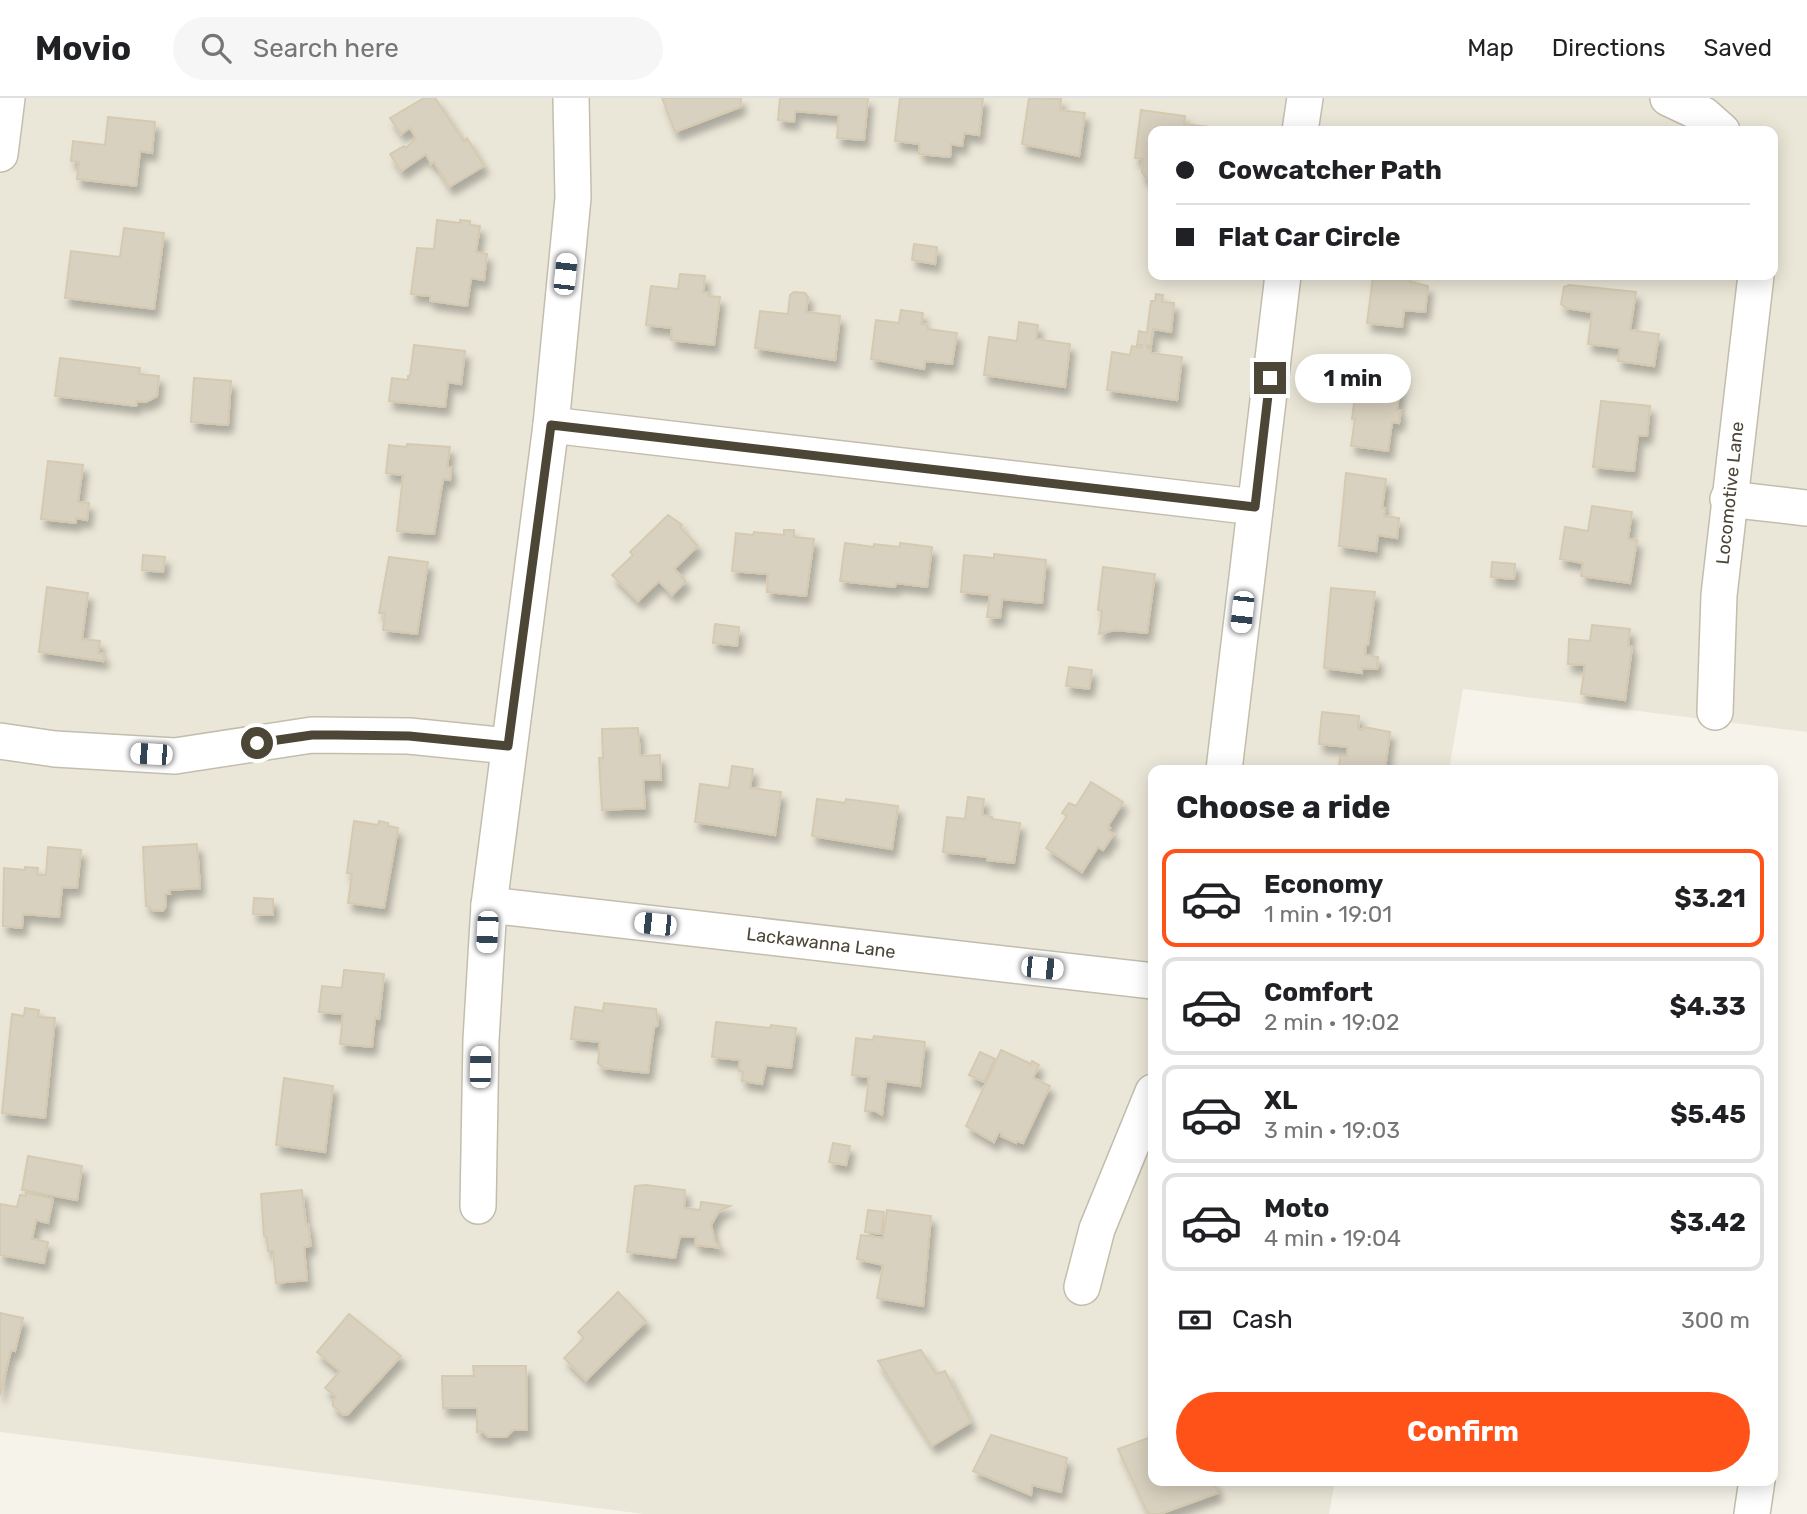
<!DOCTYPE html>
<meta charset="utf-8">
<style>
body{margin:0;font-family:Rubik,sans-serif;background:#f6f6f6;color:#202124;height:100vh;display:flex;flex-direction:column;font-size:26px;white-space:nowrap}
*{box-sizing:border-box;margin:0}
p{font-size:23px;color:#757577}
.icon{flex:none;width:38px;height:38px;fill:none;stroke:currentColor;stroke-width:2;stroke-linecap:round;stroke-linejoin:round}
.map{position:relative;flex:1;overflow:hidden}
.drawer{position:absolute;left:1148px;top:667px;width:630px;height:721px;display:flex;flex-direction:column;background:#fff;border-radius:14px;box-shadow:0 4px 18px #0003}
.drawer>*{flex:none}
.banner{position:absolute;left:1148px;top:28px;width:630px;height:154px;border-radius:14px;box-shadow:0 4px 18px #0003;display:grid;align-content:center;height:154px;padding:0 28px;background:#fff}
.end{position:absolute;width:32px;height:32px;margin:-16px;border:9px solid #4c4637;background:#fff;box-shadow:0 0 0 4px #fff}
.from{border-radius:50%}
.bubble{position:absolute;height:49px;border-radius:24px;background:#fff;box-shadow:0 4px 18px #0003;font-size:23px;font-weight:700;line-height:49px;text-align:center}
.car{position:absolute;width:21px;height:42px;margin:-21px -10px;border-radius:9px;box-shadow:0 0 5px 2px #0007;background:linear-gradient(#fff 24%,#345 0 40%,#fff 0 76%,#345 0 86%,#fff 0)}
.banner b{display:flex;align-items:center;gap:24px;height:66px;font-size:26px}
.banner b+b{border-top:2px solid #e0e0e0}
.banner i{width:18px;height:18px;background:#202124}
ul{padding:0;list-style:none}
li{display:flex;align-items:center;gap:21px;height:98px;margin:0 14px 10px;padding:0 14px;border:4px solid #e0e0e0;border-radius:14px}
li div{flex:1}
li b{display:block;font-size:26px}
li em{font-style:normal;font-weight:700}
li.active{border-color:#ff5219}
li>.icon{width:63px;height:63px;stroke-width:1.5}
h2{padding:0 28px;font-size:32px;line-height:84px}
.pay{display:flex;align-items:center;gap:18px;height:77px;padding:0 28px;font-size:26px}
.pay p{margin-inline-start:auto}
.action{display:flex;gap:14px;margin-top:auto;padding:14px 28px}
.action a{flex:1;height:80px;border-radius:42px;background:#ff5219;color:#fff;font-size:28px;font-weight:700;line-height:80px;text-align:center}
header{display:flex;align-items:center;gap:42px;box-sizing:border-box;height:98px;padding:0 35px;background:#fff;border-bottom:2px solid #e0e0e0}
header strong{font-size:33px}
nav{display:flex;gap:38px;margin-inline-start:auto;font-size:24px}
.search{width:490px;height:63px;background:#f6f6f6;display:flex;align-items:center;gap:18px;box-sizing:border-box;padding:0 24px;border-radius:38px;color:#757577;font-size:26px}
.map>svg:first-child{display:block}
</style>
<header>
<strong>Movio</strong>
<div class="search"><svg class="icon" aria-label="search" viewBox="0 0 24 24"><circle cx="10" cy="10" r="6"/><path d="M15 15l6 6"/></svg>Search here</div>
<nav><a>Map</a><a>Directions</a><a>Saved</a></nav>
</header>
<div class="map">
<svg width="1807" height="1416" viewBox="0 0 1807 1416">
<defs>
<filter id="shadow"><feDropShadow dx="4.5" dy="8" stdDeviation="3.5" flood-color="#0004"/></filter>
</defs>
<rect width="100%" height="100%" fill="#f6f4ea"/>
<!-- residential -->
<path fill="#ebe7d8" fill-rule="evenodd" d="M0,0h1807v634l-344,-43 -14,81h-296v710l182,1 -6,33h-685l-644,-82zM1153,33h620v144h-620z"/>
<!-- building -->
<g fill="#d9d1bf" stroke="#d5cab1" stroke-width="2" filter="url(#shadow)">
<polygon points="424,0 435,0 464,43 467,40 484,68 449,89 434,64 431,66 426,56 401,73 390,56 404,48 406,50 416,40 410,30 401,36 390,20"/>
<polygon points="662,0 741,0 741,1 740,9 675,34"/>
<polygon points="780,0 868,0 864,42 837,40 839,17 795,13 794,24 778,22"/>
<polygon points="900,0 983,0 979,37 964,35 962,48 951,46 950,59 919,56 920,46 895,43"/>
<polygon points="1029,0 1061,1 1060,12 1085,15 1079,58 1022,46"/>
<polygon points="1141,12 1185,18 1184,26 1209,29 1209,33 1153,33 1153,81 1146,80 1142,74 1143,61 1135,60"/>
<polygon points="108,19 155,24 152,55 140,53 136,88 77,81 79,64 71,63 73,43 105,47"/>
<polygon points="437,122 460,125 460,122 470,123 470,127 480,128 476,154 487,156 484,182 471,180 467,208 430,203 430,198 411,196 417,150 434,151"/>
<polygon points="124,130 164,135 154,211 65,200 71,153 120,159"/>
<polygon points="914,146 937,149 935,166 912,162"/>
<polygon points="680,176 705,178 703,194 708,194 708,198 720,199 714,247 671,242 672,230 646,227 651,188 678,191"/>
<polygon points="1371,177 1411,177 1410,184 1428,188 1425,214 1404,212 1402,229 1367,225 1373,180 1370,180"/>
<polygon points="1569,187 1636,194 1630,232 1659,236 1654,268 1618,263 1620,250 1588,246 1592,214 1566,210 1561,206 1564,189"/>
<polygon points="794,194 805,195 808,199 806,214 840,218 835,262 755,250 760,213 788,216 790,197"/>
<polygon points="1156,196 1163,197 1162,204 1174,205 1171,234 1153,231 1151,248 1147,247 1147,250 1151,251 1150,255 1182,259 1177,302 1107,292 1112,254 1130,257 1132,248 1141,250 1142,247 1137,247 1139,233 1147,235 1151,203 1155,203"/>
<polygon points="901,212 923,215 921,226 927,227 928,231 957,235 952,266 925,263 924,271 871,261 876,222 899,225"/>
<polygon points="1019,224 1038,227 1036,241 1070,246 1065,289 984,277 989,239 1017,243"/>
<polygon points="414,247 465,253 461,286 448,284 445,309 389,303 392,280 408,282 408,278 410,278"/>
<polygon points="60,260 140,270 139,276 159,278 157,298 146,304 137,303 136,308 55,298"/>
<polygon points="1359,267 1402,273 1397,312 1401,312 1399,325 1392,324 1388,353 1351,348 1355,321 1352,321"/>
<polygon points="194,280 231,283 228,327 191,324"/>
<polygon points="1601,303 1650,308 1647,338 1638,337 1634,373 1593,369"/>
<polygon points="407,346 450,349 447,369 451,369 450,382 443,381 434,436 397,433 403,377 386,375 389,347 406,349"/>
<polygon points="48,363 83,367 78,404 89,405 87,422 76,420 76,425 41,421"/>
<polygon points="1346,375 1386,381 1382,410 1385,410 1384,418 1399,420 1397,440 1378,437 1376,453 1339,448"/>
<polygon points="1592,408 1632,414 1628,441 1637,442 1630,485 1581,478 1583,465 1560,461 1565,429 1588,433"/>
<polygon points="668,417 682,427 680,429 698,448 674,471 686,483 672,497 659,483 638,503 612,477 633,457 630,454"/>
<polygon points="784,432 794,432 794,439 814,441 806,498 767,494 768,476 732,473 736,435 753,437 754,434 784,437"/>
<polygon points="845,445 874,449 874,446 900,449 900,445 932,449 927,489 896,485 895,489 840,483"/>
<polygon points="994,456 1046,462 1042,505 1002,501 1000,520 987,519 990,497 961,494 964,457 994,460"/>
<polygon points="143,457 165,459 163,474 142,472"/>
<polygon points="389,459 428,464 417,536 383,532 385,515 379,515"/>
<polygon points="1492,464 1515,466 1514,481 1491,479"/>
<polygon points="1103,469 1155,476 1147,535 1115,532 1099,536 1102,513 1098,512"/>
<polygon points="47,489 88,495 82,541 100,543 98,555 104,556 103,563 39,554"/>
<polygon points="1331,490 1375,494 1368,547 1366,547 1365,557 1378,559 1377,571 1362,570 1362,575 1324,570"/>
<polygon points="715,526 739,529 737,548 713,545"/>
<polygon points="1592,527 1630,531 1628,548 1632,549 1625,602 1581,596 1585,567 1568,566 1569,541 1590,543"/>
<polygon points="1069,569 1092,572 1089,591 1066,588"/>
<polygon points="1322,614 1359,618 1358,631 1363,632 1364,629 1390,634 1385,672 1342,672 1339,670 1340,658 1347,658 1348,649 1319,646"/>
<polygon points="638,630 640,658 660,657 661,682 643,682 645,710 602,712 599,660 603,660 602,631"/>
<polygon points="732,668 753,671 750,690 781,694 775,737 695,724 700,686 729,690"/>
<polygon points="1091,684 1123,704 1108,728 1110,730 1108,732 1114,736 1103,752 1098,749 1082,774 1046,750 1067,718 1062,715 1069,705 1076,708"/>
<polygon points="968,699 984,701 982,717 992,719 992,721 1020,725 1014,765 987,762 987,759 943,754 947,719 965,721"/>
<polygon points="817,701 845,705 846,701 898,708 892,751 812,738"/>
<polygon points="354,723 378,727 379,723 388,725 388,728 398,730 384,810 348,805 352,776 347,775"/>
<polygon points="197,746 200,790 169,792 170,796 165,796 166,808 163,813 152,812 150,809 146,808 143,749"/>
<polygon points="48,749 81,752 77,790 62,789 59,819 23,816 22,830 3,828 4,770 25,772 25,769 38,770 37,777 46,777"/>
<polygon points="254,800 273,801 273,817 253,816"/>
<polygon points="344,872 384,876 379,921 375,920 372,949 340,946 343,916 319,914 322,888 342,890"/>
<polygon points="604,905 656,911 658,927 654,930 648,975 604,970 598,965 600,944 571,941 575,909 603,913"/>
<polygon points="25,910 39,912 38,919 55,920 45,1020 2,1015 12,916 24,918"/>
<polygon points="716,924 770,930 771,927 796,930 791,970 766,967 762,986 742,983 743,974 739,973 740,962 712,959"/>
<polygon points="874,938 925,944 920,988 886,983 882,1017 875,1013 865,1013 869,979 852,977 856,940 873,942"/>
<polygon points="1001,952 1031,966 1032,963 1039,967 1033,980 1050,988 1023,1045 1017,1043 1016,1045 1001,1038 1002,1036 999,1034 994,1044 966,1028"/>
<polygon points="980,954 995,961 984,984 969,977"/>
<polygon points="284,980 333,988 325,1054 276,1047"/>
<polygon points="833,1045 850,1048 846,1067 829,1064"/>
<polygon points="28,1058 82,1068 77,1102 22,1092"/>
<polygon points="646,1087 685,1092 684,1110 700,1112 701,1104 730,1108 719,1113 711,1127 715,1144 722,1150 695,1147 696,1139 680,1138 675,1160 627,1154 635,1088"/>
<polygon points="302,1092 306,1127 308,1126 311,1148 304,1149 307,1182 276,1185 273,1153 268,1153 267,1140 264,1138 261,1096"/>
<polygon points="26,1095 53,1101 48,1125 36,1122 32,1141 48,1144 44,1165 0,1157 0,1106 17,1109 20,1097 26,1098"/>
<polygon points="868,1112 884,1114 881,1136 865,1134"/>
<polygon points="887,1112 931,1118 923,1208 877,1200 883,1167 857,1161 861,1137 883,1140"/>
<polygon points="618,1194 646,1223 586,1282 564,1260 584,1240 578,1234"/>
<polygon points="0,1215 23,1220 15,1253 11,1252 0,1298"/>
<polygon points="349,1216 401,1258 348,1316 344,1317 333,1308 333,1303 336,1299 325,1290 340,1273 317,1254"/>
<polygon points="921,1252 936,1276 945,1273 971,1324 932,1348 878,1263"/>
<polygon points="473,1268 526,1268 527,1332 513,1332 506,1339 489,1339 482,1333 477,1334 477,1310 443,1310 442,1278 474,1278"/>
<polygon points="991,1337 1067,1360 1061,1394 1032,1387 1031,1397 973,1373"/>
<polygon points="1151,1339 1153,1344 1153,1382 1213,1382 1218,1395 1160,1416 1148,1416 1118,1351"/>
</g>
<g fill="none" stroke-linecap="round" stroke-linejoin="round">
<!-- minor casing -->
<g stroke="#c3bdac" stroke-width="38">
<g id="minor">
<polyline points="1668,0 1704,17 1722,33"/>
<polyline points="1300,33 1305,0"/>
<polyline points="0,56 7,0"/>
<polyline points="551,327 1255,409"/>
<polyline points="1728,401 1807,410"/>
<polyline points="1715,614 1719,497 1756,177"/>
<polyline points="0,643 55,651 175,658 312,637 409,638 508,648"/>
<polyline points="1224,672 1283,177"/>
<polyline points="489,807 1153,883"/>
<polyline points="478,1108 481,942 489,807 551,327 573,100 571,0"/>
<polyline points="1082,1189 1097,1131 1153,994"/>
<polyline points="1752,1416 1757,1382"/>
</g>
</g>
<!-- minor -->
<use href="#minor" stroke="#fff" stroke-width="35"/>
</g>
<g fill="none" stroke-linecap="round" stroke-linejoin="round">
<!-- route -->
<polyline stroke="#4c4637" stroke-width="9" points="257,645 312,637 337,637 409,638 508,648 551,327 1255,409 1270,280"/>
</g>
<g text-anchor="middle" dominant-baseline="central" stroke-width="5" stroke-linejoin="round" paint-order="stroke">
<!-- street labels -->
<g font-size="18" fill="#4c4637" stroke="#fff">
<text transform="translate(1730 395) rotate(-84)">Locomotive Lane</text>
<text transform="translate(821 845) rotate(7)">Lackawanna Lane</text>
</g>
</g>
</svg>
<i class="end from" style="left:257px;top:645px"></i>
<i class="end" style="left:1270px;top:280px"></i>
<div class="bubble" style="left:1295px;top:256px;width:116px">1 min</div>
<i class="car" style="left:565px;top:176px;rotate:6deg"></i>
<i class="car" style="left:1242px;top:514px;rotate:186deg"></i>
<i class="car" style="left:151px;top:656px;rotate:273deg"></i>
<i class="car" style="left:655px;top:826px;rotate:276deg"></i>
<i class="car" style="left:487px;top:834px;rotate:183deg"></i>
<i class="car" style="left:1042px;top:870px;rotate:96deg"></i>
<i class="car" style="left:480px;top:969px;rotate:1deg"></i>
<div class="banner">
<b><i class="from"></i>Cowcatcher Path</b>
<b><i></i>Flat Car Circle</b>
</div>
<section class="drawer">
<h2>Choose a ride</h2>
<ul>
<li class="active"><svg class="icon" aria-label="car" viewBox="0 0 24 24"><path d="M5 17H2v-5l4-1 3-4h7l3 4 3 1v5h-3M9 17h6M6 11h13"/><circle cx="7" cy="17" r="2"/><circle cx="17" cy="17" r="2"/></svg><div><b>Economy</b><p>1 min · 19:01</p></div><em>$3.21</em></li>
<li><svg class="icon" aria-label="car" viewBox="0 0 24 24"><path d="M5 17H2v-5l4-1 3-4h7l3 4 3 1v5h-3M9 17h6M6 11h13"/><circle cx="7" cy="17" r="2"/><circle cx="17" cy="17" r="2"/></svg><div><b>Comfort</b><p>2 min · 19:02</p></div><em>$4.33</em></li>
<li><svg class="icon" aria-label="car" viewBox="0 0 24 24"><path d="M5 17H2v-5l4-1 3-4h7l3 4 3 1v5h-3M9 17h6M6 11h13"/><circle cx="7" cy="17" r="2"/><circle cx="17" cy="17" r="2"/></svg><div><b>XL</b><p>3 min · 19:03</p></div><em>$5.45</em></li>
<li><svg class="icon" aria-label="car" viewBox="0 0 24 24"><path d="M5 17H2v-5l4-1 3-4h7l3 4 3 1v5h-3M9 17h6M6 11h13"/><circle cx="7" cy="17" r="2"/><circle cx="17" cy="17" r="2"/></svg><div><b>Moto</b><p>4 min · 19:04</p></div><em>$3.42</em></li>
</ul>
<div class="pay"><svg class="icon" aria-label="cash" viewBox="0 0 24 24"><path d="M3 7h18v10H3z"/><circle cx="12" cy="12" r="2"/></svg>Cash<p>300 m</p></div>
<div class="action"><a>Confirm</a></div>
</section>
</div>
